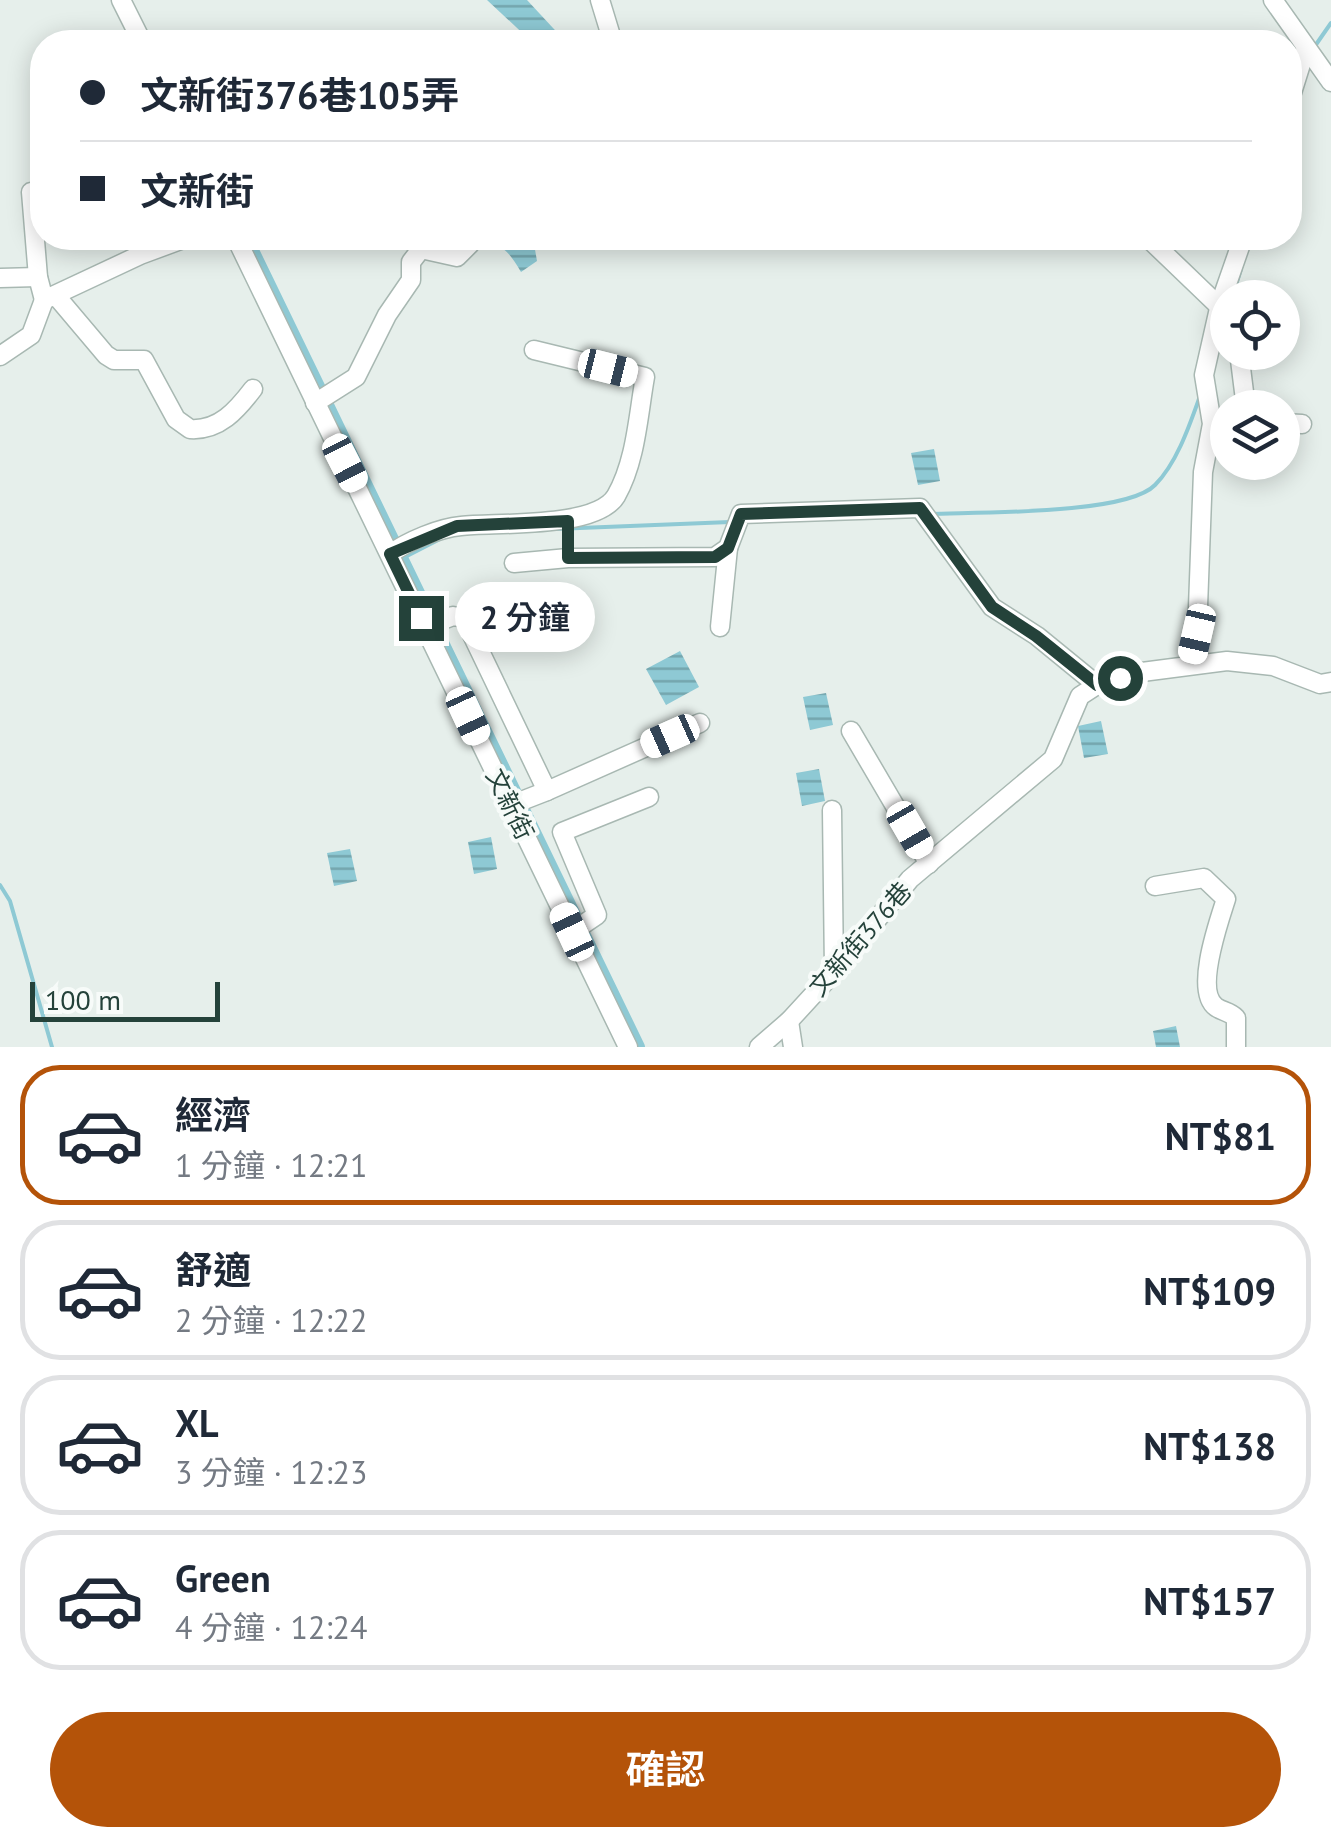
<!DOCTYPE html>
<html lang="zh-TW">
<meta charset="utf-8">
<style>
body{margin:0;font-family:"PT Sans","Noto Sans TC",sans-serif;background:#f6f6f7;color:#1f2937;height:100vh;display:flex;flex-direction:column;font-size:38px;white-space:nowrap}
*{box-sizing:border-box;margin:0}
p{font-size:32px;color:#747a83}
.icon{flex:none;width:55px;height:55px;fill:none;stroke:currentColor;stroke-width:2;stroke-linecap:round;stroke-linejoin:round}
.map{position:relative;height:1047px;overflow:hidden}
.details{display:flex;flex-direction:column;background:#fff;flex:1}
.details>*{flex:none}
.guide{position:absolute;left:30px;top:30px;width:1272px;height:220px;border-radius:40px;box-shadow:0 5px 25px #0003;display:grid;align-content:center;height:220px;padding:0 50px;background:#fff}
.fabs{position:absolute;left:1210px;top:280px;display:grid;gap:20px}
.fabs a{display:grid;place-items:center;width:90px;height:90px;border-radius:50%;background:#fff;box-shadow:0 5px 25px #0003;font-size:50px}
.scale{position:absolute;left:30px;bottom:25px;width:190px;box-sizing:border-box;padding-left:10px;border:5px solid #24423a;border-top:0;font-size:28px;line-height:35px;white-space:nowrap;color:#24423a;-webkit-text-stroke:8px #f7fbf9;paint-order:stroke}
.end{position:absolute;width:45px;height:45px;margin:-22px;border:12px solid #24423a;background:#fff;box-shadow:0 0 0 5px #fff}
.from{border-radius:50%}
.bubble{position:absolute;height:70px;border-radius:35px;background:#fff;box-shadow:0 5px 25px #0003;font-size:32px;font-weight:600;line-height:70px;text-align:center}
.car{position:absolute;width:30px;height:60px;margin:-30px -15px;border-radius:12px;box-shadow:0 0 8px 2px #0007;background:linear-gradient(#fff 24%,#345 0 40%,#fff 0 76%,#345 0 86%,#fff 0)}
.guide b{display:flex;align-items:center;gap:35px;height:95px;font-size:38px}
.guide b+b{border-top:2px solid #e0e1e3}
.guide i{width:25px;height:25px;background:#1f2937}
ul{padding:18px 0 0;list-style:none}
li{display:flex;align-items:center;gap:30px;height:140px;margin:0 20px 15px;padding:0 30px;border:5px solid #e0e1e3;border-radius:40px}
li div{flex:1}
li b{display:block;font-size:38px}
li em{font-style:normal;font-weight:600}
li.selected{border-color:#b45309}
li>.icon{width:90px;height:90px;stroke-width:1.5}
.button{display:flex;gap:20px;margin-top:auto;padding:20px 50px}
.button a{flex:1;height:115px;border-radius:60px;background:#b45309;color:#fff;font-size:40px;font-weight:600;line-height:115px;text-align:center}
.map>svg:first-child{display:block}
</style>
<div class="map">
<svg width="1331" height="1047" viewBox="0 0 1331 1047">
<defs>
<pattern id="water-rules" width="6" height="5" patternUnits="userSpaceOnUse" patternTransform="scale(2.5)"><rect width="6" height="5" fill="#8ec9d4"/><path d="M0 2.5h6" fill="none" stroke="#74a5ad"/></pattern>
</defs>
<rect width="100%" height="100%" fill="#e6efeb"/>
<!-- water -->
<g fill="url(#water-rules)">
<polygon points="487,0 527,0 566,42 532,42"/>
<path d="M471,238h62l4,23 -16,11c-16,-27 -20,-28 -51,-28z"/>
<polygon points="934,449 940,481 918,485 911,453"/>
<polygon points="680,651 699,687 666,705 646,669"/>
<polygon points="826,693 833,725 810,730 803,697"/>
<polygon points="1101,721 1108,754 1084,758 1078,726"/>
<polygon points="819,769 825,801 802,806 796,773"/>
<polygon points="491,837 497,869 474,874 468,842"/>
<polygon points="350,849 357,881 334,886 327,853"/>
<polygon points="1176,1026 1180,1047 1156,1047 1153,1031"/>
</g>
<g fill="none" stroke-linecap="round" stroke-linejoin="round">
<!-- stream -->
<g stroke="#8ec9d4" stroke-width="4">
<polyline points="1315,46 1331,23"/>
<polyline points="1290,121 1296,102"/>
<polyline points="1232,298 1241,269"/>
<path d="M930,514c46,-2 196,1 225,-29 22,-22 35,-61 45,-89"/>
<polyline points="555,529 730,522"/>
<polyline points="401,559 442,538"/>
<polyline points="0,885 10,901 52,1047"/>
</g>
<!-- canal -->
<polyline stroke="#8ec9d4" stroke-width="14" points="246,238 638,1047"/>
<!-- minor casing -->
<g stroke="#a8b8b2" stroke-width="21">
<g id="minor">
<polyline points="121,0 142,42"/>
<polyline points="600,0 611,36 617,42"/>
<polyline points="1273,0 1331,82"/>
<polyline points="1290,99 1306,48"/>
<polyline points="31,192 38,277 44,300"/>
<polyline points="236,238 628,1047"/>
<polyline points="1148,238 1223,310"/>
<polyline points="0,278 38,277"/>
<path d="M57,297l49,58 8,5h30l32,59 14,10c29,2 47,-19 63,-40"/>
<polyline points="1239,352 1246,408"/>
<polyline points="0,356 31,335 44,300 140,255 186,238"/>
<polyline points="315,403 356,377 387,315 411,280 411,262 421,249 457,257 470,244 471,238"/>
<polyline points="1282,423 1302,424"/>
<path d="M390,554c18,-13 49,-26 71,-28 36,-4 135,3 155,-30 20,-35 22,-80 29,-119l-111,-27"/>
<polyline points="514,563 568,558 715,557 728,548 741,514 920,508 992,607 1037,636 1097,685"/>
<polyline points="440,621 453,616 464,618 547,791 700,723"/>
<polyline points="720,627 728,548"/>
<polyline points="1190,664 1197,634 1203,472 1212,424 1204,375 1220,304 1243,238"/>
<polyline points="851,731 929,864"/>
<polyline points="511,805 547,791"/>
<polyline points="832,810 834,972"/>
<path d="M1155,886l49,-8 22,21c-7,22 -32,92 -10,108 7,5 13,4 20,11v29"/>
<polyline points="572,932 597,915 562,832 649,797"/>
<polyline points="789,1021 793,1047"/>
<polyline points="759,1047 789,1021 834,972 910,879 1053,759 1080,696 1097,685 1142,672 1227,661 1273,666 1320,684 1331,682"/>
</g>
</g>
<!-- minor -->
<use href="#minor" stroke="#fff" stroke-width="18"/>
</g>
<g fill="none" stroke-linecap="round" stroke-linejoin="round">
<!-- route -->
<polyline stroke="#24423a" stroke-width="12" points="421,618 390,554 457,526 568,521 568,558 715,557 728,548 741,514 920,508 992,607 1036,636 1097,685 1120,678"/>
</g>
<g text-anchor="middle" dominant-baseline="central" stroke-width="8" stroke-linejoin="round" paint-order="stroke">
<!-- street labels -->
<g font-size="25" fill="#24423a" stroke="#f7fbf9">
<text transform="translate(510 804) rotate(64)">文新街</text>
<text transform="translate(860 939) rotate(-49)">文新街376巷</text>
</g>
</g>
</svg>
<div class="fabs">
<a><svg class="icon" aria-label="locate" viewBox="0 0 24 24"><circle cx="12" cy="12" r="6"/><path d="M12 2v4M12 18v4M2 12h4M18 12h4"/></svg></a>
<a><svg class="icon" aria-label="layers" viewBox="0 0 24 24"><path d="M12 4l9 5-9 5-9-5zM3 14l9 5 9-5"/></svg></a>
</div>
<div class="scale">100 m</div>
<i class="end from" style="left:1120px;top:678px"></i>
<i class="end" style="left:421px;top:618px"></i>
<div class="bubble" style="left:455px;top:582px;width:140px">2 分鐘</div>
<i class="car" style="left:608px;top:368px;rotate:104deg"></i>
<i class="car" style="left:345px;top:463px;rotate:153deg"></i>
<i class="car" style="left:1197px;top:634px;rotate:193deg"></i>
<i class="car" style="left:468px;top:716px;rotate:155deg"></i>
<i class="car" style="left:670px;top:736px;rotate:246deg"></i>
<i class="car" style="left:910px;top:830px;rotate:150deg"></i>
<i class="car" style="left:572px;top:932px;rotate:335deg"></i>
<div class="guide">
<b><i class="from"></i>文新街376巷105弄</b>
<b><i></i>文新街</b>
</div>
</div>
<section class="details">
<ul>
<li class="selected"><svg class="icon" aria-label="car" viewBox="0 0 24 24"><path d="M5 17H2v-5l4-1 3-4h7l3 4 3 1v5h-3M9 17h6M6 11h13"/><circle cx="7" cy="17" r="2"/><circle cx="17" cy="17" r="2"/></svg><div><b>經濟</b><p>1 分鐘 · 12:21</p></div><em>NT$81</em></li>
<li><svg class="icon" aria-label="car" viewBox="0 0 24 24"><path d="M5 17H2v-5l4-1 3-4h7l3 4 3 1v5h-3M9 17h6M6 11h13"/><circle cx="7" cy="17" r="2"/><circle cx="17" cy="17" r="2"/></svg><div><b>舒適</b><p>2 分鐘 · 12:22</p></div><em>NT$109</em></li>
<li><svg class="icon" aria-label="car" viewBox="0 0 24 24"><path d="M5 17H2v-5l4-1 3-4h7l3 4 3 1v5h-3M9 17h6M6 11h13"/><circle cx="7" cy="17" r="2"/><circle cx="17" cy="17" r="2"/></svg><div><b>XL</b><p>3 分鐘 · 12:23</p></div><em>NT$138</em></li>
<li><svg class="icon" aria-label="car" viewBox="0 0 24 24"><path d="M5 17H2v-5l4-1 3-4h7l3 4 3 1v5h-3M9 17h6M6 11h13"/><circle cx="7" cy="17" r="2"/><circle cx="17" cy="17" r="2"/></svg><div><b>Green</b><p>4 分鐘 · 12:24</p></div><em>NT$157</em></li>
</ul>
<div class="button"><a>確認</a></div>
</section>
